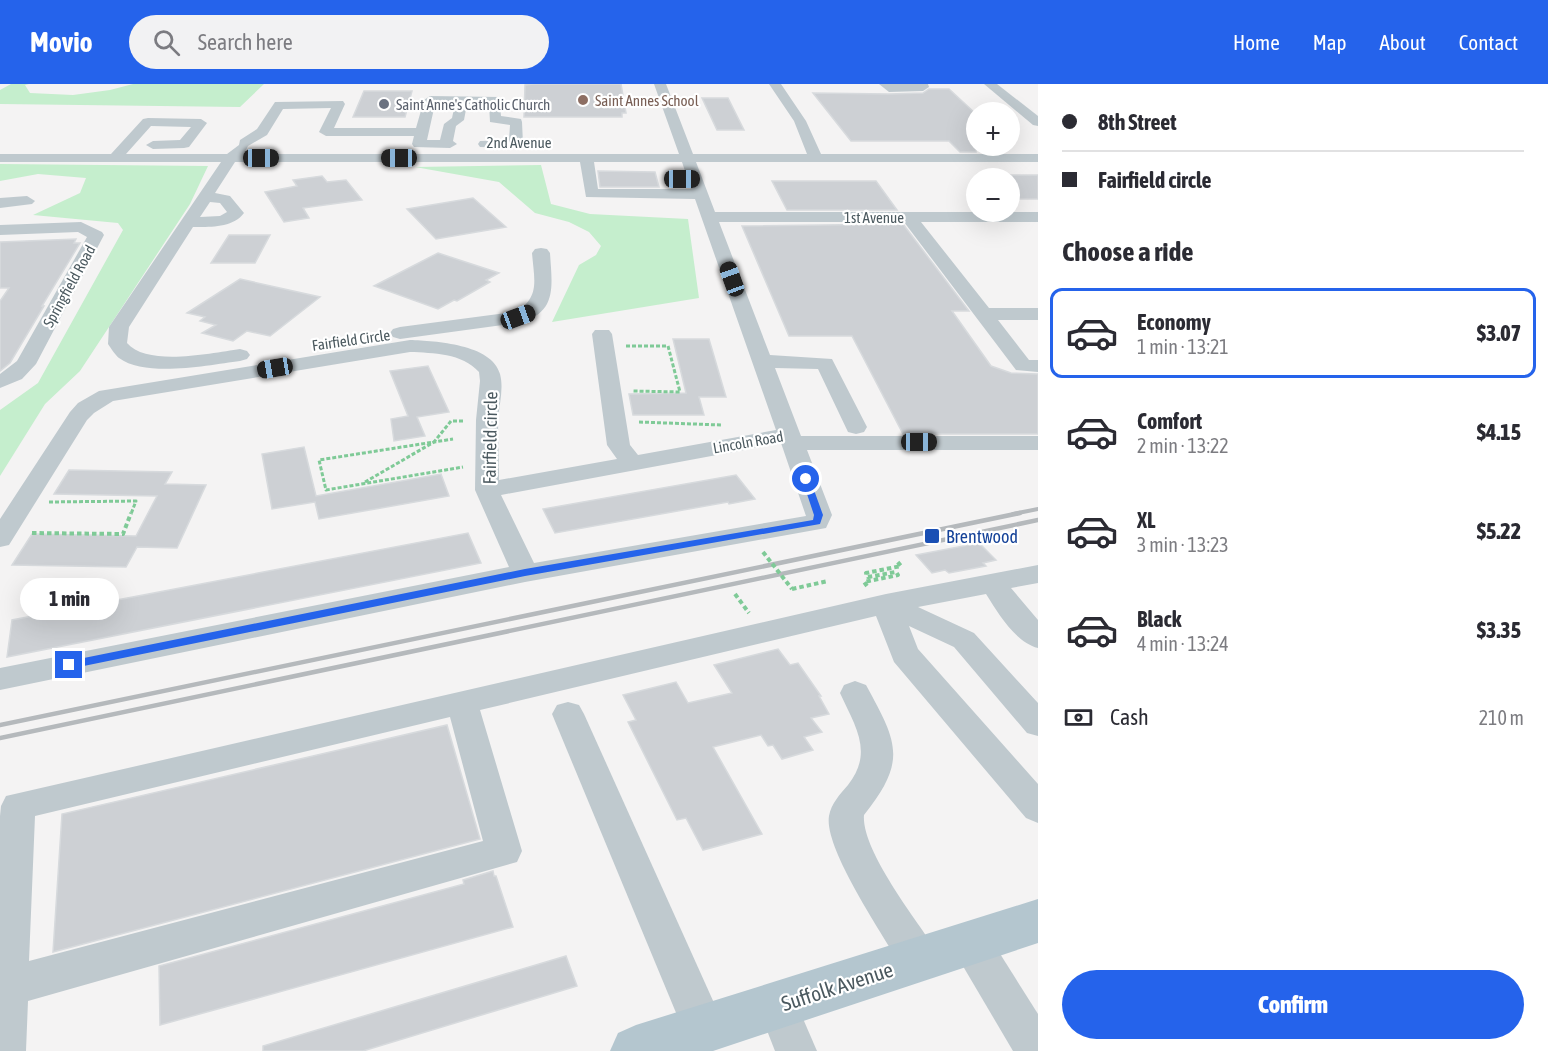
<!DOCTYPE html>
<meta charset="utf-8">
<style>
body{margin:0;font-family:"Asap Condensed",sans-serif;background:#f2f2f3;color:#2b2b33;height:100vh;display:flex;flex-direction:column;font-size:22px;white-space:nowrap}
*{box-sizing:border-box;margin:0}
p{font-size:20px;color:#7c7c81}
.icon{flex:none;width:33px;height:33px;fill:none;stroke:currentColor;stroke-width:2;stroke-linecap:round;stroke-linejoin:round}
.map{position:relative;flex:1;overflow:hidden}
.drawer{display:flex;flex-direction:column;background:#fff;width:510px}
.drawer>*{flex:none}
.banner{display:grid;align-content:center;height:132px;padding:0 24px;background:#fff}
.tools{position:absolute;left:966px;top:18px;display:grid;gap:12px}
.tools a{display:grid;place-items:center;width:54px;height:54px;border-radius:50%;background:#fff;box-shadow:0 6px 24px #0002;font-size:30px}
.end{position:absolute;width:27px;height:27px;margin:-14px;border:8px solid #2563eb;background:#fff;box-shadow:0 0 0 3px #fff}
.from{border-radius:50%}
.bubble{position:absolute;height:42px;border-radius:21px;background:#fff;box-shadow:0 6px 24px #0002;font-size:20px;font-weight:800;line-height:42px;text-align:center}
.car{position:absolute;width:18px;height:36px;margin:-18px -9px;border-radius:8px;box-shadow:0 0 4px 2px #0007;background:linear-gradient(#222 24%,#8ab4d8 0 40%,#222 0 76%,#8ab4d8 0 86%,#222 0)}
.banner b{display:flex;align-items:center;gap:21px;height:57px;font-size:22px}
.banner b+b{border-top:2px solid #e1e1e2}
.banner i{width:15px;height:15px;background:#2b2b33}
ul{padding:0;list-style:none}
li{display:flex;align-items:center;gap:18px;height:90px;margin:0 12px 9px;padding:0 12px;border:3px solid transparent;border-radius:12px}
li div{flex:1}
li b{display:block;font-size:22px}
li em{font-style:normal;font-weight:800}
li.current{border-color:#2563eb}
li>.icon{width:54px;height:54px;stroke-width:1.5}
h2{padding:0 24px;font-size:27px;line-height:72px}
.pay{display:flex;align-items:center;gap:15px;height:66px;padding:0 24px;font-size:22px}
.pay p{margin-inline-start:auto}
.action{display:flex;gap:12px;margin-top:auto;padding:12px 24px}
.action a{flex:1;height:69px;border-radius:36px;background:#2563eb;color:#fff;font-size:24px;font-weight:800;line-height:69px;text-align:center}
header{display:flex;align-items:center;gap:36px;box-sizing:border-box;height:84px;padding:0 30px;background:#2563eb;color:#fff}
header strong{font-size:28px}
nav{display:flex;gap:33px;margin-inline-start:auto;font-size:21px}
.search{width:420px;height:54px;background:#f2f2f3;display:flex;align-items:center;gap:15px;box-sizing:border-box;padding:0 21px;border-radius:33px;color:#7c7c81;font-size:22px}
main{display:flex;flex:1;min-height:0}
.map>svg:first-child{display:block}
</style>
<header>
<strong>Movio</strong>
<div class="search"><svg class="icon" aria-label="search" viewBox="0 0 24 24"><circle cx="10" cy="10" r="6"/><path d="M15 15l6 6"/></svg>Search here</div>
<nav><a>Home</a><a>Map</a><a>About</a><a>Contact</a></nav>
</header>
<main>
<div class="map">
<svg width="1038" height="967" viewBox="0 0 1038 967">
<rect width="100%" height="100%" fill="#f4f3f3"/>
<!-- green -->
<g fill="#c5eecd">
<polygon points="11,0 29,0 25,1 30,9 73,11 110,6 133,0 264,0 240,23 0,20 0,6"/>
<polygon points="0,80 208,82 190,120 80,287 45,320 0,392 0,326 38,299 123,146 118,139 33,131 80,109 86,94 38,90 0,97"/>
<polygon points="541,81 551,120 590,130 688,135 699,214 552,238 579,181 596,171 601,162 589,148 569,138 535,129 499,98 415,83"/>
</g>
<!-- building -->
<g fill="#cdd0d4" stroke="#d7dadd" stroke-width="1.5">
<polygon points="534,0 621,0 626,29 622,29 622,33 524,33 525,1"/>
<polygon points="929,5 949,5 976,30 976,68 960,68 949,57 851,57 813,9 889,10 923,9"/>
<polygon points="364,7 412,7 405,33 353,33"/>
<polygon points="702,14 728,14 744,46 717,46"/>
<polygon points="598,87 655,88 659,103 600,103"/>
<rect x="1010" y="91" width="28" height="24"/>
<polygon points="322,92 327,98 346,96 362,116 303,124 309,134 284,138 265,108 297,102 293,96"/>
<polygon points="772,97 876,97 897,126 787,126"/>
<polygon points="473,114 506,143 436,155 407,125"/>
<polygon points="903,140 969,227 952,227 991,282 1011,289 1038,290 1038,350 903,350 852,252 789,252 742,142"/>
<polygon points="229,151 270,151 255,179 211,179"/>
<polygon points="76,155 74,159 80,159 42,222 44,222 10,279 0,287 0,217 9,204 0,204 0,158"/>
<polygon points="438,169 499,189 486,196 490,198 457,217 454,216 438,225 374,202"/>
<polygon points="240,195 320,213 270,252 247,247 233,257 202,249 216,241 200,237 205,233 187,229"/>
<polygon points="673,255 709,255 726,313 699,313 704,331 633,331 629,310 686,309"/>
<polygon points="428,282 449,328 417,333 425,352 394,357 391,335 408,332 390,287"/>
<polygon points="304,363 316,412 441,390 449,412 319,435 315,418 272,425 262,370"/>
<polygon points="69,386 172,388 165,400 206,401 177,464 137,463 126,483 12,481 32,450 136,452 157,412 54,410"/>
<polygon points="736,391 755,415 729,420 728,418 555,449 543,425"/>
<polygon points="468,449 481,479 7,573 12,536"/>
<polygon points="979,459 996,476 983,479 986,482 949,489 945,486 932,489 916,471"/>
<polygon points="778,565 790,581 798,579 821,612 819,612 829,630 811,634 822,648 804,653 813,666 782,675 773,661 768,662 761,651 713,663 762,750 703,766 686,734 677,736 628,638 636,636 623,611 676,598 688,619 732,609 714,581"/>
<polygon points="447,641 480,755 53,868 62,730"/>
<polygon points="493,787 494,792 496,792 513,843 160,941 159,882 464,800 463,796"/>
<polygon points="566,872 577,902 363,967 263,967 263,962"/>
</g>
<g fill="none" stroke-linecap="round" stroke-linejoin="round">
<!-- path-far1 -->
<g stroke="#7fca97" stroke-width="3" stroke-dasharray="4 2" stroke-linecap="butt">
<polyline points="626,262 668,262 680,308 632,307"/>
<polyline points="463,337 451,337 434,358 319,376 326,406 463,383"/>
<polyline points="639,338 721,341"/>
<polyline points="365,398 434,358 453,355"/>
<polyline points="49,418 136,417 131,430"/>
</g>
<!-- path -->
<g stroke="#7fca97" stroke-width="4" stroke-dasharray="4.5 3" stroke-linecap="butt">
<polyline points="32,449 123,450 131,429"/>
<polyline points="867,502 864,498 898,491 896,488 868,493 866,489 901,482 896,476"/>
<polyline points="792,505 828,497"/>
<polyline points="735,510 749,529"/>
</g>
<!-- minor -->
<g fill="#bfc9ce" fill-rule="evenodd">
<path d="M654,0h12l27,70h114l-13,-33 -25,-37h12l25,37 15,33h217v8h-342l19,50h323v10h-117l68,86h49v12h-40l31,40h9v12l-22,-2 -112,-148h-185l51,133 62,4 35,68 -3,5 -8,2 -8,-2 -30,-63 -43,-1 26,68h237v14h-231l25,65 -6,13 -301,54 -525,108v-22l509,-101 -34,-77 1,-70 4,-39 -1,-9c-17,-19 -46,-19 -69,-20l-297,49 -19,12 -7,7 -78,125 -9,2v-28l70,-107 8,-9 21,-12 311,-51c25,1 82,4 90,34 4,15 -1,31 -2,46 0,20 1,40 1,60l118,-21 -10,-14 -15,-111 3,-4h14l3,4 18,111 8,10 138,-25 -81,-231 -109,-2 -6,-35h-345l-20,31 15,3 14,17c-11,15 -34,14 -51,14l-64,100 -2,16c20,24 85,10 113,6l7,2 3,4 -3,4 -7,2c-31,4 -94,17 -121,-3 -4,-3 -8,-10 -11,-14l1,-17 112,-165h-221v-8h111l32,-35 5,-1 53,1 6,4 -18,24 -5,1 -31,1 -7,-4 7,-4 27,-1 11,-13 -40,-1 -25,28h101l12,-9 1,-5 17,-11 18,-27 68,-1 2,3 -11,24h82l8,-28 6,-4 69,1 2,19 20,3 1,3 1,22 -7,4 -36,-1 -2,-3 2,-3 29,-1 1,-15 -20,-3 -1,-18h-22l-3,16 -8,6 -3,15 4,3 -7,4 -36,-1 -2,-3 2,-8h-88l-7,-4 12,-24 -48,1 -16,26 -19,11 -4,8h435zM435,20h20l-3,14 -8,6 -4,16h-13zM594,78h88l9,27h-93zM210,118l10,1 7,9 -7,4 -20,1zM781,359l25,73 -272,47 -33,-68z"/>
<polygon points="879,0 928,0 929,3 923,7 889,8"/>
<polygon points="984,0 997,0 1038,32 1038,42 1033,41"/>
<polygon points="27,112 35,117 32,120 0,124 0,114"/>
<polygon points="81,138 102,148 104,151 36,280 22,295 0,304 0,290 17,277 87,153 78,148 0,151 0,141"/>
<path d="M541,164l6,1 3,4c2,33 8,60 -32,70l-118,16 -7,-2 -3,-4 3,-4 7,-2 114,-15c27,-13 20,-33 18,-59l3,-4z"/>
<path d="M1038,481v18l-27,5 27,32v28c-23,-6 -40,-35 -52,-54l-68,13 56,26 64,70v33l-11,-3 -73,-86 -45,-21 9,23 120,135v39l-12,-5 -132,-156 -18,-46 -396,94 42,141 -5,11 -489,139 -2,50h-26v-235l1,-10 5,-10 880,-202zM450,633l33,124 -454,120 6,-145z"/>
<path d="M855,597l11,4c31,57 42,75 -2,130 -3,34 50,102 70,132l6,13 -6,13 -14,6c-4,-2 -9,-3 -13,-5 -6,-4 -11,-16 -15,-23 -16,-27 -68,-105 -63,-135 2,-12 11,-22 19,-31 26,-33 7,-59 -8,-92l4,-8z"/>
<polygon points="568,618 579,621 584,630 719,930 725,945 719,960 704,966 689,960 552,630 557,621"/>
<polygon points="971,841 985,846 1038,930 1038,967 1013,967 957,872 952,859 957,846"/>
<polygon points="777,901 791,907 817,967 775,967 757,921 763,907"/>
</g>
<!-- major -->
<polygon fill="#b4c6cf" fill-rule="evenodd" points="1038,815 1038,859 713,967 610,967 618,949 636,941"/>
<!-- rail-far1 -->
<polyline stroke="#b5b9bc" stroke-width="4" points="1013,430 1038,425"/>
<!-- rail -->
<g stroke="#b5b9bc" stroke-width="4.5">
<polyline points="0,641 1020,429"/>
<polyline points="0,654 1038,436"/>
</g>
<!-- path-bridge -->
<polyline stroke="#7fca97" stroke-width="4" stroke-dasharray="4.5 3" stroke-linecap="butt" points="763,468 792,505"/>
</g>
<!-- route -->
<polygon fill="#2563eb" points="806,392 810,395 823,431 820,440 525,492 69,585 63,581 69,577 525,485 813,436 814,431 802,395"/>
<!-- markers -->
<circle fill="#8d6e63" stroke="#fff" stroke-width="2" cx="583" cy="16" r="6"/>
<circle fill="#6b7280" stroke="#fff" stroke-width="2" cx="384" cy="20" r="6"/>
<rect fill="#1a4fb4" stroke="#fff" stroke-width="2" x="924" y="444" width="16" height="16" rx="3"/>
<g text-anchor="middle" dominant-baseline="central" stroke-width="4.5" stroke-linejoin="round" paint-order="stroke">
<!-- far-education labels -->
<g font-size="15" fill="#785e54" stroke="#fff" text-anchor="start">
<text x="595" y="16">Saint Annes School</text>
</g>
<!-- far-worship labels -->
<g font-size="15" fill="#5b616d" stroke="#fff" text-anchor="start">
<text x="396" y="20">Saint Anne's Catholic Church</text>
</g>
<!-- far-street labels -->
<g font-size="15" fill="#4b595f" stroke="#fff">
<text x="519" y="58">2nd Avenue</text>
<text x="874" y="133">1st Avenue</text>
<text transform="translate(69 202) rotate(-61)">Springfield Road</text>
<text transform="translate(351 256) rotate(-8)">Fairfield Circle</text>
<text transform="translate(748 358) rotate(-10)">Lincoln Road</text>
</g>
<!-- street labels -->
<g font-size="18" fill="#4b595f" stroke="#fff">
<text transform="translate(490 354) rotate(-89)">Fairfield circle</text>
</g>
<!-- transit labels -->
<g font-size="18" fill="#164399" stroke="#fff" text-anchor="start">
<text x="946" y="452">Brentwood</text>
</g>
<!-- near-street labels -->
<g font-size="21" fill="#4b595f" stroke="#fff">
<text transform="translate(837 902) rotate(-18)">Suffolk Avenue</text>
</g>
</g>
</svg>
<div class="tools">
<a>+</a>
<a>−</a>
</div>
<i class="end from" style="left:806px;top:395px"></i>
<i class="end" style="left:69px;top:581px"></i>
<div class="bubble" style="left:20px;top:494px;width:99px">1 min</div>
<i class="car" style="left:261px;top:74px;rotate:90deg"></i>
<i class="car" style="left:399px;top:74px;rotate:270deg"></i>
<i class="car" style="left:682px;top:95px;rotate:90deg"></i>
<i class="car" style="left:732px;top:195px;rotate:340deg"></i>
<i class="car" style="left:518px;top:233px;rotate:70deg"></i>
<i class="car" style="left:275px;top:284px;rotate:261deg"></i>
<i class="car" style="left:919px;top:358px;rotate:90deg"></i>
</div>
<section class="drawer">
<div class="banner">
<b><i class="from"></i>8th Street</b>
<b><i></i>Fairfield circle</b>
</div>
<h2>Choose a ride</h2>
<ul>
<li class="current"><svg class="icon" aria-label="car" viewBox="0 0 24 24"><path d="M5 17H2v-5l4-1 3-4h7l3 4 3 1v5h-3M9 17h6M6 11h13"/><circle cx="7" cy="17" r="2"/><circle cx="17" cy="17" r="2"/></svg><div><b>Economy</b><p>1 min · 13:21</p></div><em>$3.07</em></li>
<li><svg class="icon" aria-label="car" viewBox="0 0 24 24"><path d="M5 17H2v-5l4-1 3-4h7l3 4 3 1v5h-3M9 17h6M6 11h13"/><circle cx="7" cy="17" r="2"/><circle cx="17" cy="17" r="2"/></svg><div><b>Comfort</b><p>2 min · 13:22</p></div><em>$4.15</em></li>
<li><svg class="icon" aria-label="car" viewBox="0 0 24 24"><path d="M5 17H2v-5l4-1 3-4h7l3 4 3 1v5h-3M9 17h6M6 11h13"/><circle cx="7" cy="17" r="2"/><circle cx="17" cy="17" r="2"/></svg><div><b>XL</b><p>3 min · 13:23</p></div><em>$5.22</em></li>
<li><svg class="icon" aria-label="car" viewBox="0 0 24 24"><path d="M5 17H2v-5l4-1 3-4h7l3 4 3 1v5h-3M9 17h6M6 11h13"/><circle cx="7" cy="17" r="2"/><circle cx="17" cy="17" r="2"/></svg><div><b>Black</b><p>4 min · 13:24</p></div><em>$3.35</em></li>
</ul>
<div class="pay"><svg class="icon" aria-label="cash" viewBox="0 0 24 24"><path d="M3 7h18v10H3z"/><circle cx="12" cy="12" r="2"/></svg>Cash<p>210 m</p></div>
<div class="action"><a>Confirm</a></div>
</section>
</main>
